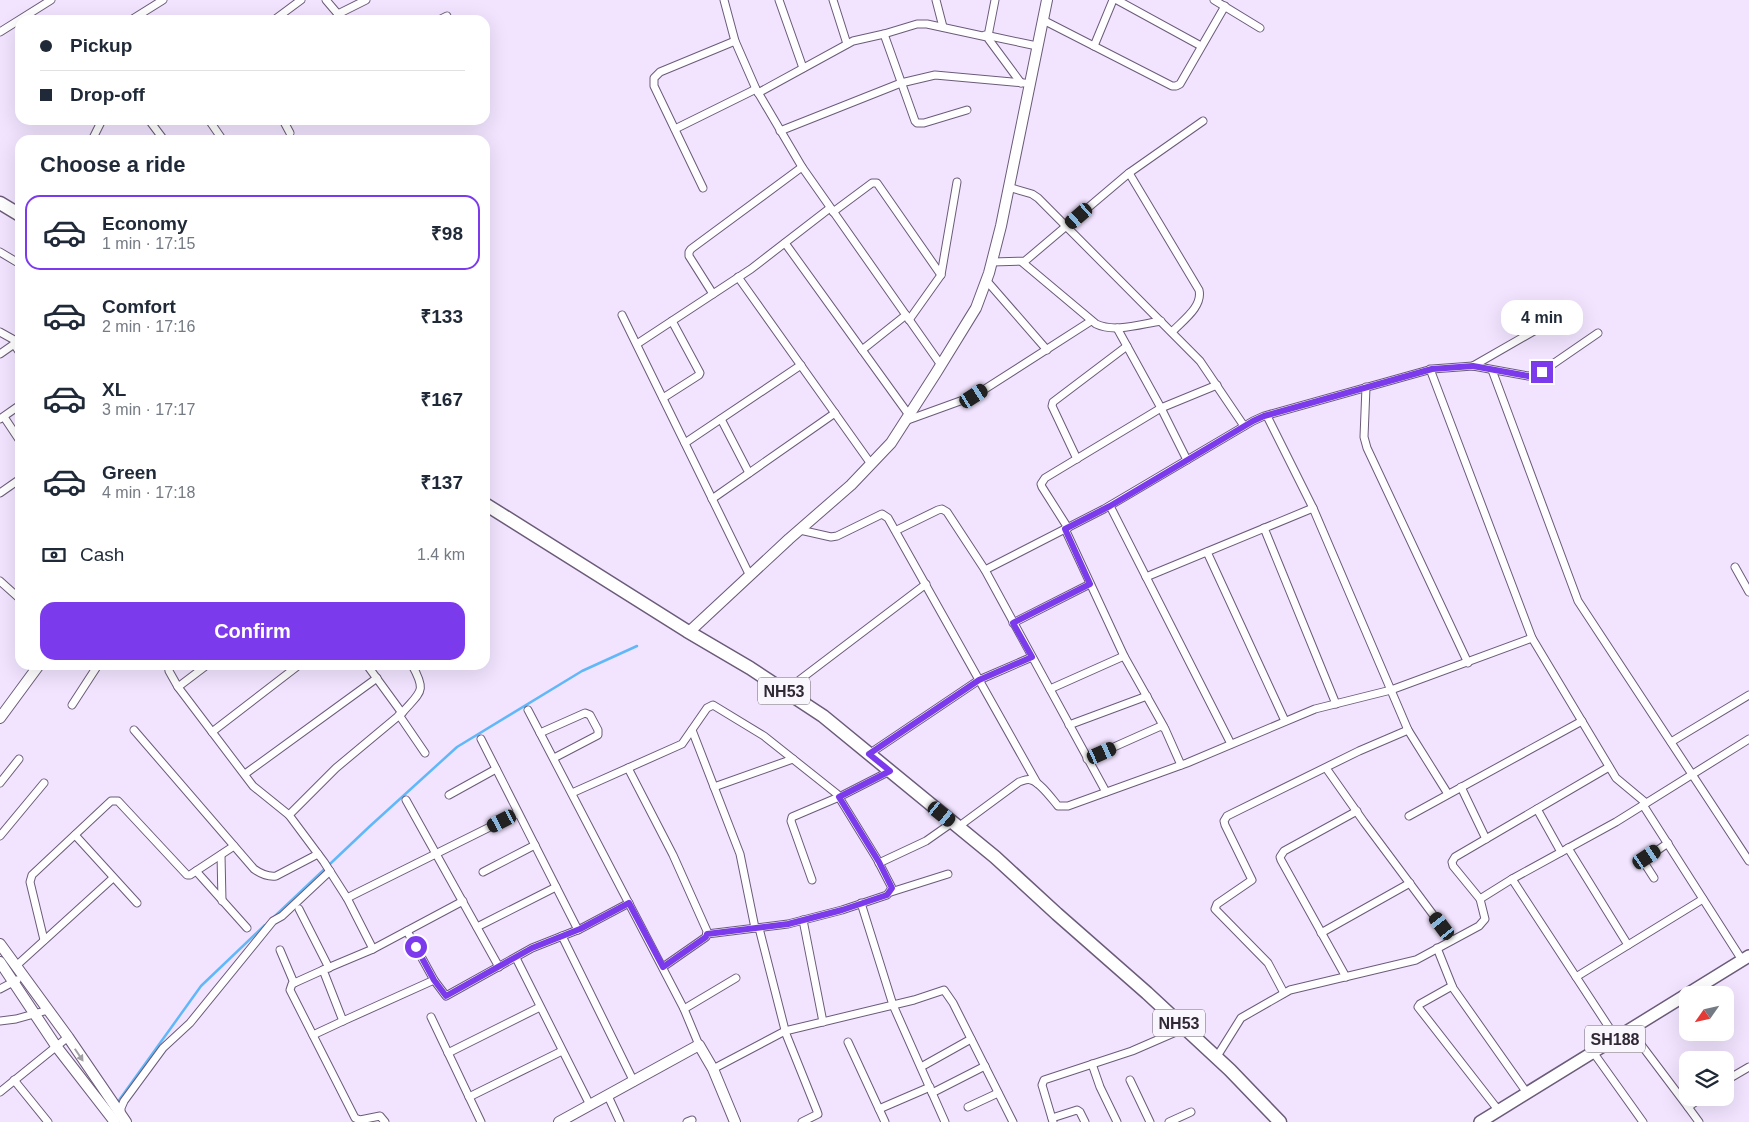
<!DOCTYPE html>
<meta charset="utf-8">
<style>
body{margin:0;font-family:Helvetica,sans-serif;background:#f2f2f3;color:#1f2937;height:100vh;display:flex;flex-direction:column;font-size:19px;white-space:nowrap}
*{box-sizing:border-box;margin:0}
p{font-size:16px;color:#747a83}
.icon{flex:none;width:28px;height:28px;fill:none;stroke:currentColor;stroke-width:2;stroke-linecap:round;stroke-linejoin:round}
.map{position:relative;flex:1;overflow:hidden}
.panel{position:absolute;left:15px;top:135px;width:475px;height:535px;display:flex;flex-direction:column;background:#fff;border-radius:15px;box-shadow:0 5px 20px #0002}
.panel>*{flex:none}
.guide{position:absolute;left:15px;top:15px;width:475px;height:110px;border-radius:15px;box-shadow:0 5px 20px #0002;display:grid;align-content:center;height:110px;padding:0 25px;background:#fff}
.needle{width:32px;rotate:236deg}
.controls{position:absolute;left:1679px;top:986px;display:grid;gap:10px}
.controls a{display:grid;place-items:center;width:55px;height:55px;border-radius:10px;background:#fff;box-shadow:0 5px 20px #0002;font-size:25px}
.end{position:absolute;width:22px;height:22px;margin:-11px;border:6px solid #7c3aed;background:#fff;box-shadow:0 0 0 2px #fff}
.from{border-radius:50%}
.bubble{position:absolute;height:35px;border-radius:15px;background:#fff;box-shadow:0 5px 20px #0002;font-size:16px;font-weight:600;line-height:35px;text-align:center}
.car{position:absolute;width:15px;height:30px;margin:-15px -8px;border-radius:6px;box-shadow:0 0 4px 1px #0007;background:linear-gradient(#222 24%,#8ab4d8 0 40%,#222 0 76%,#8ab4d8 0 86%,#222 0)}
.guide b{display:flex;align-items:center;gap:18px;height:48px;font-size:19px}
.guide b+b{border-top:1px solid #e0e1e3}
.guide i{width:12px;height:12px;background:#1f2937}
ul{padding:0;list-style:none}
li{display:flex;align-items:center;gap:15px;height:75px;margin:0 10px 8px;padding:0 15px;border:2px solid transparent;border-radius:15px}
li div{flex:1}
li b{display:block;font-size:19px}
li em{font-style:normal;font-weight:600}
li.current{border-color:#7c3aed}
li>.icon{width:45px;height:45px;stroke-width:1.5}
h2{padding:0 25px;font-size:22px;line-height:60px}
.pay{display:flex;align-items:center;gap:12px;height:55px;padding:0 25px;font-size:19px}
.pay p{margin-inline-start:auto}
.action{display:flex;gap:10px;margin-top:auto;padding:10px 25px}
.action a{flex:1;height:58px;border-radius:15px;background:#7c3aed;color:#fff;font-size:20px;font-weight:600;line-height:58px;text-align:center}
.map>svg:first-child{display:block}
</style>
<div class="map">
<svg width="1749" height="1122" viewBox="0 0 1749 1122">
<rect width="100%" height="100%" fill="#f2e4ff"/>
<g fill="none" stroke-linecap="round" stroke-linejoin="round">
<!-- stream -->
<g stroke="#60b8f9" stroke-width="2.5">
<polyline points="275,916 369,827 457,747 582,671 637,646"/>
<polyline points="117,1103 201,986 265,925"/>
</g>
<!-- street casing -->
<g stroke="#6b5b79" stroke-width="9">
<g id="street">
<polyline points="326,0 343,20"/>
<polyline points="724,0 735,41 756,89 802,167 941,365"/>
<polyline points="779,0 803,68"/>
<polyline points="833,0 847,44"/>
<polyline points="936,0 943,27"/>
<polyline points="1117,0 1201,46"/>
<polyline points="1214,0 1260,28"/>
<polyline points="338,14 366,0"/>
<polyline points="131,20 163,0"/>
<polyline points="274,20 301,0"/>
<polyline points="439,20 447,16"/>
<polyline points="1043,20 1172,86 1176,86 1180,84 1225,6"/>
<polyline points="0,32 51,0"/>
<polyline points="884,34 915,121 917,123 924,123 967,110"/>
<polyline points="985,35 1037,46"/>
<polyline points="988,36 995,0"/>
<polyline points="1094,46 1113,0"/>
<polyline points="758,93 853,41 884,34 917,24 927,24 987,37 1021,83"/>
<polyline points="149,120 164,140"/>
<polyline points="209,120 222,139"/>
<polyline points="283,120 290,133"/>
<polyline points="675,129 756,89"/>
<polyline points="780,131 901,83 935,75 1024,83"/>
<polyline points="92,140 102,120"/>
<path d="M1129,173l70,117c4,17 -17,31 -27,42"/>
<polyline points="1008,187 1032,194 1038,198 1200,361 1244,426"/>
<polyline points="703,188 654,86 654,78 660,72 735,41"/>
<polyline points="833,212 872,183 877,183 941,275"/>
<polyline points="785,243 909,415"/>
<polyline points="0,252 20,264"/>
<polyline points="992,262 1025,261 1129,173 1203,121"/>
<path d="M1022,262l74,62c19,9 45,0 65,-3"/>
<polyline points="738,277 871,464"/>
<polyline points="986,280 1047,350"/>
<polyline points="713,294 689,256 689,252 691,249 802,167"/>
<polyline points="622,315 750,576"/>
<polyline points="909,320 941,275 957,182"/>
<polyline points="1117,328 1161,408 1187,460"/>
<polyline points="0,332 18,342"/>
<polyline points="14,344 20,353"/>
<polyline points="637,344 751,269 830,208"/>
<polyline points="862,350 906,315"/>
<polyline points="0,354 20,340"/>
<polyline points="1473,366 1574,308"/>
<polyline points="1430,369 1532,638 1616,778 1646,803"/>
<polyline points="1492,370 1578,601 1749,861"/>
<polyline points="1366,387 1364,437 1367,448 1468,663"/>
<polyline points="663,398 699,375 700,373 672,321"/>
<polyline points="1267,416 1313,508 1408,730 1448,794"/>
<polyline points="4,417 20,441"/>
<polyline points="0,419 20,405"/>
<polyline points="721,419 749,473"/>
<polyline points="905,421 974,396 1091,321"/>
<polyline points="685,443 801,365"/>
<polyline points="1077,459 1052,406 1053,402 1127,346"/>
<polyline points="0,493 20,479"/>
<polyline points="712,499 835,413"/>
<polyline points="1110,506 1231,744"/>
<polyline points="1068,528 1042,487 1041,484 1045,478 1161,408 1217,385"/>
<polyline points="1264,528 1336,704"/>
<polyline points="1065,529 1124,656"/>
<polyline points="800,530 831,537 837,536 882,514 888,518 1037,783"/>
<polyline points="897,530 938,510 942,509 947,512 985,570 1106,792"/>
<polyline points="1207,552 1285,721"/>
<polyline points="1735,567 1749,592"/>
<polyline points="985,570 1104,509 1253,421 1264,416 1432,369 1473,366 1528,376 1537,375 1598,333"/>
<polyline points="1146,577 1313,508"/>
<polyline points="0,581 20,599"/>
<polyline points="1013,623 1090,584"/>
<polyline points="168,665 169,671 178,687 253,786 289,815"/>
<polyline points="367,665 402,713 336,768 289,815 324,862 347,898 373,949 323,970 343,1021 434,980 446,996 532,948 580,929 629,903"/>
<polyline points="178,687 207,665"/>
<polyline points="1050,689 1124,656 1164,727"/>
<polyline points="785,691 926,584"/>
<polyline points="72,705 98,665"/>
<polyline points="528,710 684,1009 699,1045"/>
<path d="M402,713c19,-22 25,-21 10,-48"/>
<polyline points="399,715 425,753"/>
<polyline points="1069,725 1147,696"/>
<path d="M134,730l120,139c7,5 13,8 22,7l42,-22"/>
<polyline points="692,730 740,854 755,928"/>
<polyline points="212,732 299,665"/>
<polyline points="540,733 585,713 590,715 598,730 598,735 554,758"/>
<polyline points="481,739 578,930"/>
<polyline points="1671,742 1749,695"/>
<polyline points="869,754 979,680 1032,657"/>
<polyline points="1087,759 1161,726 1165,729 1181,765"/>
<polyline points="628,768 673,855 707,931 706,937 663,967"/>
<polyline points="1326,768 1364,822 1452,940"/>
<polyline points="245,774 377,678"/>
<polyline points="0,783 19,759"/>
<polyline points="714,787 793,759"/>
<polyline points="1461,787 1486,839"/>
<polyline points="572,793 682,744 707,708 713,705 764,736 837,794 877,859 892,888 887,895 842,910 788,924 707,934"/>
<polyline points="449,795 496,769"/>
<polyline points="406,800 499,967"/>
<polyline points="1643,805 1742,960"/>
<polyline points="1537,809 1561,852"/>
<polyline points="1409,816 1582,721"/>
<path d="M958,827l61,-45c4,-1 8,-4 12,-2 9,2 21,19 27,26h10l119,-43 128,-54 76,-19 141,-52"/>
<polyline points="75,835 137,903"/>
<polyline points="0,836 44,783"/>
<polyline points="1568,848 1628,945"/>
<polyline points="221,855 222,901"/>
<polyline points="879,863 926,841 953,822"/>
<polyline points="196,871 247,928"/>
<polyline points="483,872 535,845"/>
<polyline points="1654,878 1645,864 1645,859 1668,843"/>
<polyline points="1512,879 1616,1038"/>
<polyline points="812,880 791,821 792,817 839,797 890,771"/>
<polyline points="891,892 948,874"/>
<polyline points="347,898 518,813"/>
<polyline points="1480,899 1453,866 1452,862 1455,857 1609,767"/>
<polyline points="861,903 893,1005 945,1122"/>
<polyline points="299,909 329,968"/>
<polyline points="803,920 823,1022"/>
<polyline points="477,927 556,887"/>
<polyline points="759,928 786,1034 817,1111 818,1114 802,1122"/>
<polyline points="407,931 434,980"/>
<polyline points="1321,933 1410,883"/>
<polyline points="562,936 634,1082"/>
<polyline points="44,940 30,882 32,875 111,801 118,801 187,875 190,875 234,846"/>
<polyline points="1437,948 1453,988 1527,1093"/>
<polyline points="373,949 463,901"/>
<polyline points="280,950 294,983"/>
<polyline points="516,958 590,1105"/>
<polyline points="16,966 113,878"/>
<polyline points="323,970 292,984 290,990 355,1118 360,1120 380,1116 385,1122"/>
<polyline points="1346,977 1281,860 1280,857 1284,851 1357,811"/>
<polyline points="1576,977 1703,899"/>
<polyline points="1452,986 1420,1004 1418,1007 1499,1111"/>
<polyline points="0,989 17,980"/>
<polyline points="1284,993 1268,963 1215,909 1217,904 1252,880 1225,825 1224,821 1227,816 1359,751 1408,730"/>
<polyline points="684,1009 736,978"/>
<polyline points="431,1017 481,1122"/>
<polyline points="0,1021 16,1019 48,1010"/>
<polyline points="1630,1030 1688,1107 1701,1098"/>
<polyline points="313,1035 343,1021"/>
<polyline points="848,1042 885,1122"/>
<polyline points="1593,1052 1643,1122"/>
<polyline points="448,1053 540,1007"/>
<polyline points="1216,1058 1241,1018 1290,990 1416,960 1479,926 1485,919 1480,899 1512,879 1616,822 1749,739"/>
<polyline points="1092,1064 1100,1087 1117,1122"/>
<polyline points="921,1067 971,1039"/>
<polyline points="713,1069 785,1031 914,1000 944,990 953,1003 1013,1122"/>
<polyline points="14,1080 48,1122"/>
<polyline points="1130,1080 1150,1122"/>
<polyline points="1725,1081 1749,1067"/>
<polyline points="0,1092 68,1037"/>
<polyline points="932,1093 985,1066"/>
<polyline points="608,1096 620,1122"/>
<polyline points="469,1097 562,1051"/>
<polyline points="968,1107 998,1093"/>
<polyline points="1688,1107 1699,1122"/>
<polyline points="879,1109 930,1087"/>
<polyline points="121,1115 121,1108 124,1101 163,1048 190,1023 273,921 282,916 330,871"/>
<polyline points="1052,1118 1077,1110 1080,1112 1085,1122"/>
<polyline points="687,1122 692,1120"/>
<polyline points="1053,1122 1042,1085 1044,1080 1132,1051 1185,1028"/>
<polyline points="1169,1122 1191,1112"/>
</g>
</g>
<!-- secondary casing -->
<g stroke="#6b5b79" stroke-width="12">
<g id="secondary">
<polyline points="689,632 789,539 851,485 891,443 936,373 976,308 989,273 1001,226 1047,0"/>
<polyline points="0,718 39,665"/>
<polyline points="0,944 68,1037 126,1122"/>
<polyline points="0,962 56,1046 115,1122"/>
<polyline points="559,1122 699,1045 713,1069 735,1122"/>
</g>
</g>
<!-- primary casing -->
<g stroke="#6b5b79" stroke-width="14">
<polyline id="primary" points="1480,1122 1749,956"/>
</g>
<!-- highway casing -->
<g stroke="#6b5b79" stroke-width="15">
<g id="highway">
<polyline points="0,203 20,215"/>
<polyline points="485,504 687,631 750,668 823,716 995,857 1057,914 1147,993 1230,1070 1280,1122"/>
</g>
</g>
<!-- street -->
<use href="#street" stroke="#fff" stroke-width="7"/>
<!-- secondary -->
<use href="#secondary" stroke="#fff" stroke-width="10"/>
<!-- primary -->
<use href="#primary" stroke="#fff" stroke-width="11"/>
<!-- highway -->
<use href="#highway" stroke="#fff" stroke-width="12"/>
</g>
<!-- one-way arrows -->
<defs><path id="oneway-solid" d="M-6-.8H1V-3.2L6.5 0L1 3.2V.8H-6Z" transform="scale(1.25)"/></defs>
<use fill="#a29fa4" href="#oneway-solid" transform="translate(79 1055) rotate(56)"/>
<g fill="none" stroke-linecap="round" stroke-linejoin="round">
<!-- route -->
<polyline stroke="#7c3aed" stroke-width="6" points="416,947 434,980 446,996 532,948 580,929 629,903 663,967 706,937 707,934 788,924 842,910 887,895 892,888 879,862 839,797 890,771 869,754 979,680 1032,657 1013,623 1090,584 1065,529 1110,506 1253,421 1264,416 1432,369 1473,366 1528,376 1537,375 1542,372"/>
</g>
<g text-anchor="middle" dominant-baseline="central" stroke-width="4" stroke-linejoin="round" paint-order="stroke">
<!-- shield labels -->
<g fill="#f9f6fd" stroke="#6c6671" stroke-width="1">
<rect x="758" y="677.5" width="52" height="27" rx="4"/>
<rect x="1153" y="1009.5" width="52" height="27" rx="4"/>
<rect x="1585" y="1025.5" width="60" height="27" rx="4"/>
</g>
<g font-size="16" font-weight="bold" fill="#302935">
<text x="784" y="691">NH53</text>
<text x="1179" y="1023">NH53</text>
<text x="1615" y="1039">SH188</text>
</g>
</g>
</svg>
<div class="controls">
<a><svg class="needle" viewBox="-14 -14 28 28"><path d="M0-13l5 13h-10z" fill="#e53935"/><path d="M0 13l5-13h-10z" fill="#747a83"/></svg></a>
<a><svg class="icon" aria-label="layers" viewBox="0 0 24 24"><path d="M12 4l9 5-9 5-9-5zM3 14l9 5 9-5"/></svg></a>
</div>
<i class="end from" style="left:416px;top:947px"></i>
<i class="end" style="left:1542px;top:372px"></i>
<div class="bubble" style="left:1501px;top:300px;width:82px">4 min</div>
<i class="car" style="left:1079px;top:216px;rotate:229deg"></i>
<i class="car" style="left:974px;top:396px;rotate:57deg"></i>
<i class="car" style="left:1102px;top:753px;rotate:66deg"></i>
<i class="car" style="left:942px;top:814px;rotate:129deg"></i>
<i class="car" style="left:502px;top:821px;rotate:243deg"></i>
<i class="car" style="left:1647px;top:857px;rotate:56deg"></i>
<i class="car" style="left:1442px;top:926px;rotate:323deg"></i>
<div class="guide">
<b><i class="from"></i>Pickup</b>
<b><i></i>Drop-off</b>
</div>
<section class="panel">
<h2>Choose a ride</h2>
<ul>
<li class="current"><svg class="icon" aria-label="car" viewBox="0 0 24 24"><path d="M5 17H2v-5l4-1 3-4h7l3 4 3 1v5h-3M9 17h6M6 11h13"/><circle cx="7" cy="17" r="2"/><circle cx="17" cy="17" r="2"/></svg><div><b>Economy</b><p>1 min · 17:15</p></div><em>₹98</em></li>
<li><svg class="icon" aria-label="car" viewBox="0 0 24 24"><path d="M5 17H2v-5l4-1 3-4h7l3 4 3 1v5h-3M9 17h6M6 11h13"/><circle cx="7" cy="17" r="2"/><circle cx="17" cy="17" r="2"/></svg><div><b>Comfort</b><p>2 min · 17:16</p></div><em>₹133</em></li>
<li><svg class="icon" aria-label="car" viewBox="0 0 24 24"><path d="M5 17H2v-5l4-1 3-4h7l3 4 3 1v5h-3M9 17h6M6 11h13"/><circle cx="7" cy="17" r="2"/><circle cx="17" cy="17" r="2"/></svg><div><b>XL</b><p>3 min · 17:17</p></div><em>₹167</em></li>
<li><svg class="icon" aria-label="car" viewBox="0 0 24 24"><path d="M5 17H2v-5l4-1 3-4h7l3 4 3 1v5h-3M9 17h6M6 11h13"/><circle cx="7" cy="17" r="2"/><circle cx="17" cy="17" r="2"/></svg><div><b>Green</b><p>4 min · 17:18</p></div><em>₹137</em></li>
</ul>
<div class="pay"><svg class="icon" aria-label="cash" viewBox="0 0 24 24"><path d="M3 7h18v10H3z"/><circle cx="12" cy="12" r="2"/></svg>Cash<p>1.4 km</p></div>
<div class="action"><a>Confirm</a></div>
</section>
</div>
